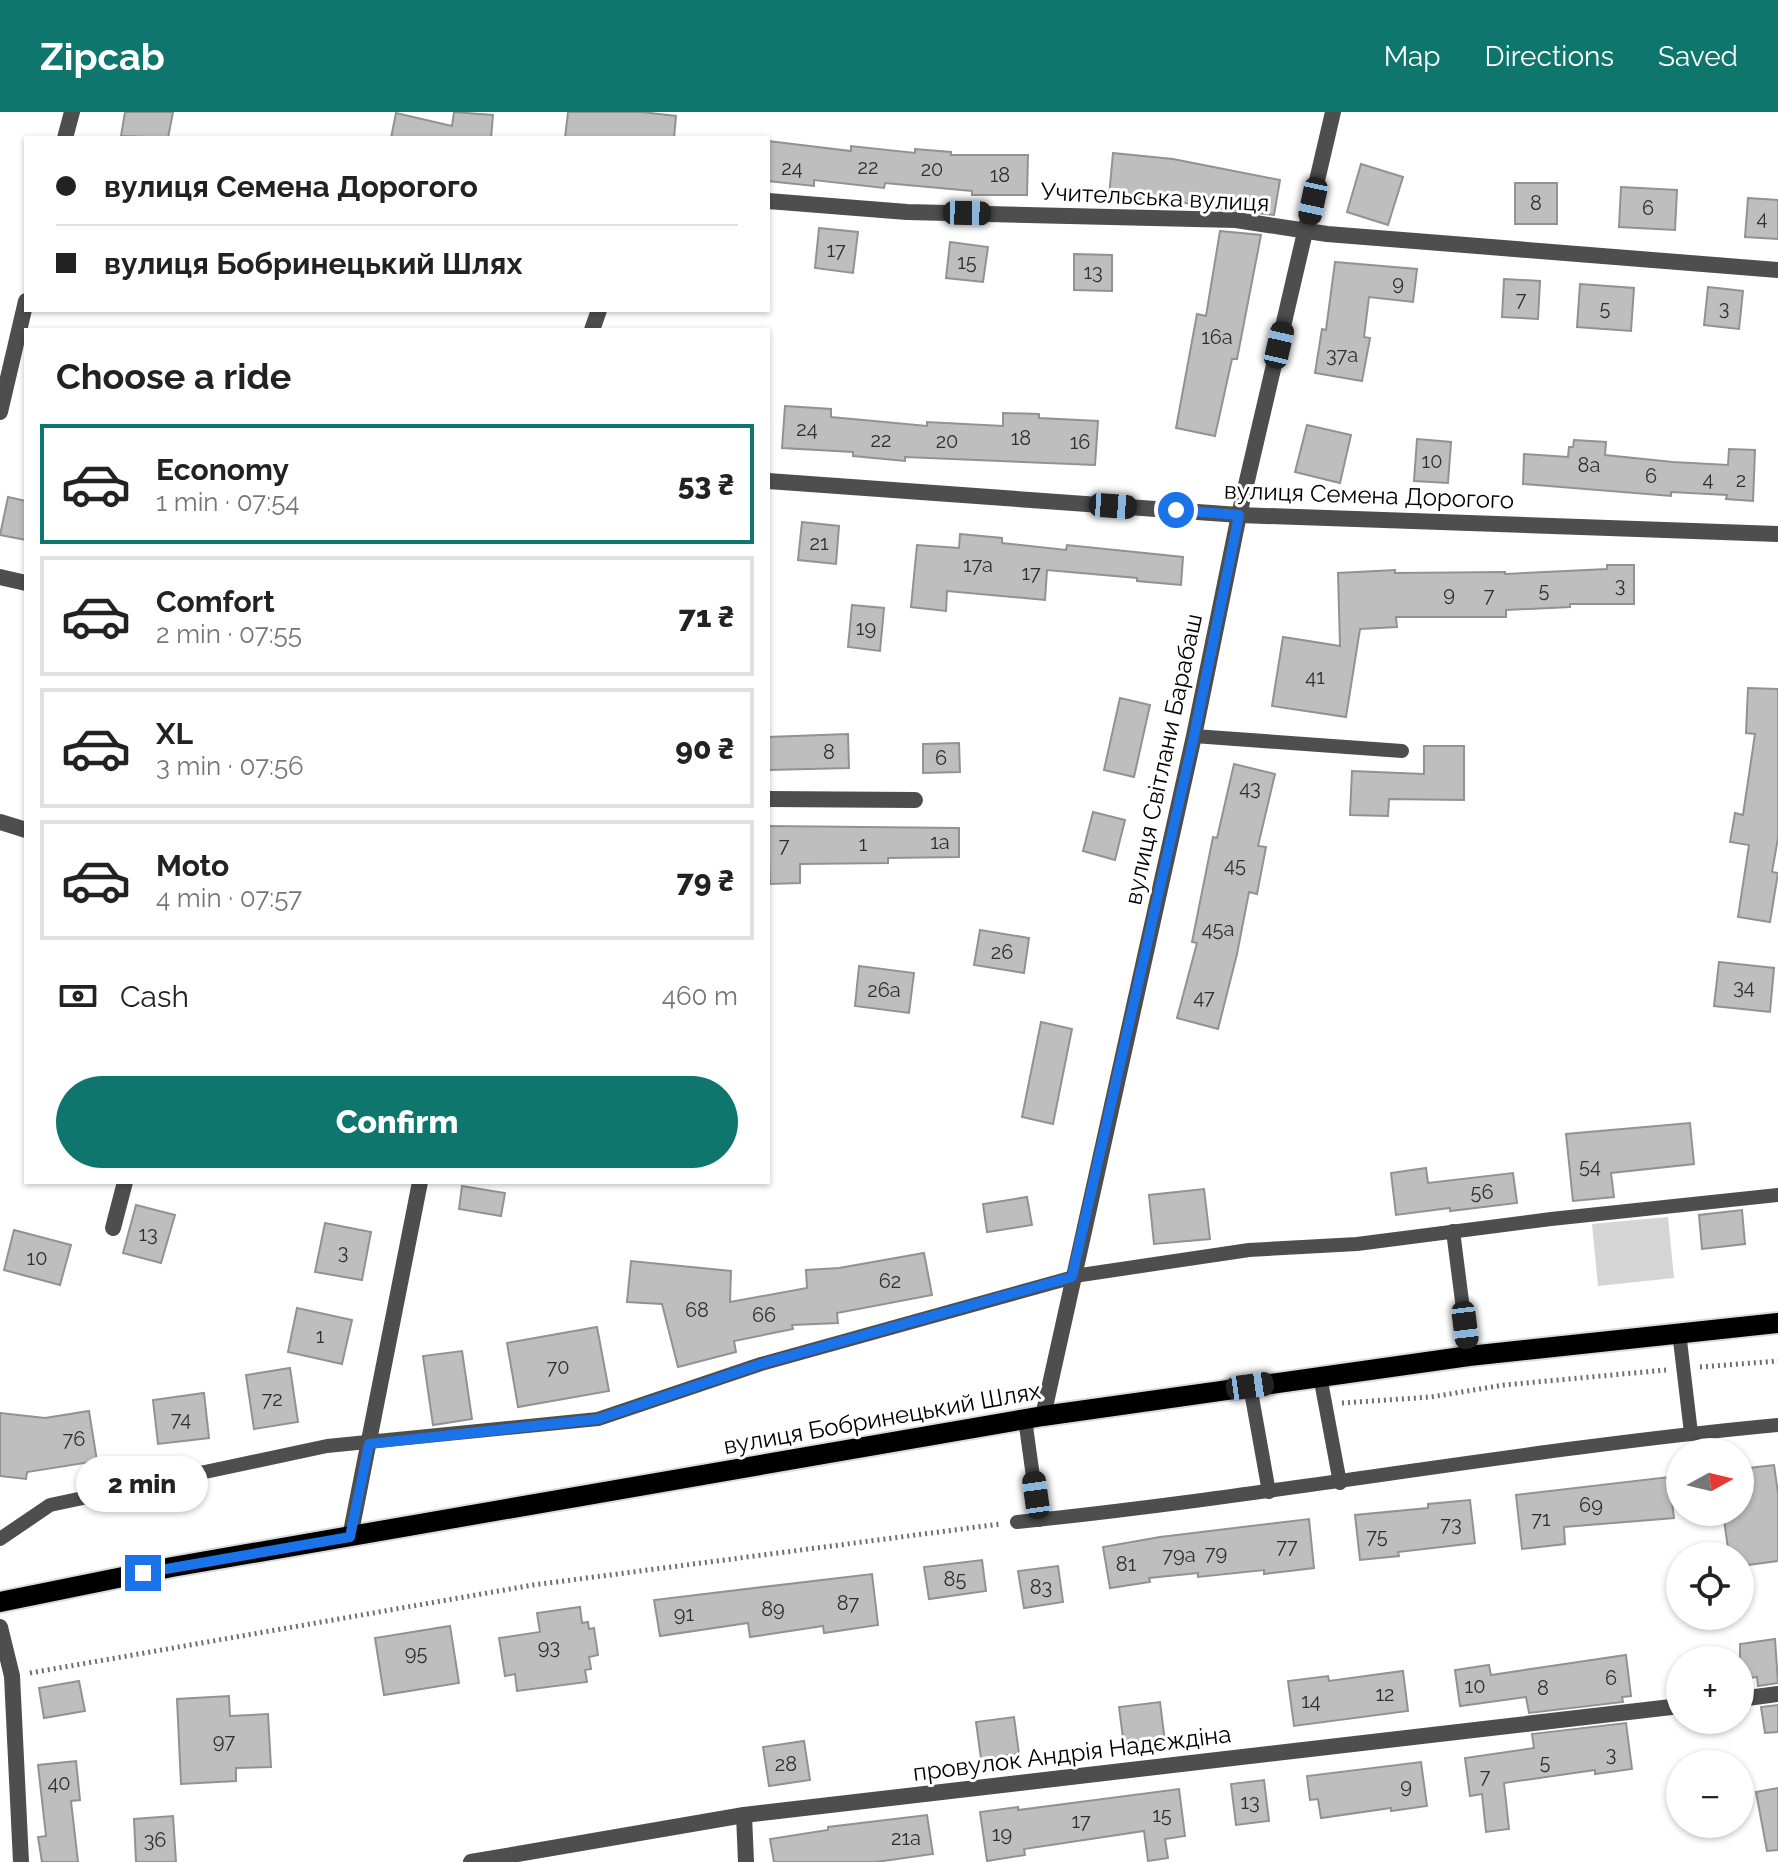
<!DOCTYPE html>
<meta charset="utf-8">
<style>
body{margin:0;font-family:Raleway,sans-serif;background:#f2f2f2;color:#222;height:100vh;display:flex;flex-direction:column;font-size:30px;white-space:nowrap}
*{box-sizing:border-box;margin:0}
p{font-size:26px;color:#767676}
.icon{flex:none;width:44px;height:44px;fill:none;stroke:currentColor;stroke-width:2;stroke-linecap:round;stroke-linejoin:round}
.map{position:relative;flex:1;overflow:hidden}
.drawer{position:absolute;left:24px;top:216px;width:746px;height:856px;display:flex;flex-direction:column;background:#fff;border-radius:0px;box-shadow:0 2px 6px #0004}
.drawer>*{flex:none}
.top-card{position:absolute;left:24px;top:24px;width:746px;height:176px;border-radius:0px;box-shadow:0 2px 6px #0004;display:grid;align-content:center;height:176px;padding:0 32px;background:#fff}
.needle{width:52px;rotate:82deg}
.controls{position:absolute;left:1666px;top:1326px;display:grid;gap:16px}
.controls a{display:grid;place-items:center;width:88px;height:88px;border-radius:50%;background:#fff;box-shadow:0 2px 6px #0004;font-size:40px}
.end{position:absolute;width:36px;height:36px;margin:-18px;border:10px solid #1a73e8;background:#fff;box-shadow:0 0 0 4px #fff}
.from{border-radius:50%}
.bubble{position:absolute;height:56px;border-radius:28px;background:#fff;box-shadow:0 2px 6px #0004;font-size:26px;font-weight:800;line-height:56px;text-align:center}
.car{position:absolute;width:24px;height:48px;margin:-24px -12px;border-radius:10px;box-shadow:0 0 6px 2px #0007;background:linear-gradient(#222 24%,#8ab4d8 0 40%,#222 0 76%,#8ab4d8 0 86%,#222 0)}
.top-card b{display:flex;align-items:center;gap:28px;height:76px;font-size:30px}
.top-card b+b{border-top:2px solid #e0e0e0}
.top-card i{width:20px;height:20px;background:#222}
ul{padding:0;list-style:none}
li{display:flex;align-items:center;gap:24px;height:120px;margin:0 16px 12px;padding:0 16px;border:4px solid #e0e0e0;border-radius:0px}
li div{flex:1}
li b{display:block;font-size:30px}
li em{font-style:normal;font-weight:800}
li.selected{border-color:#0f766e}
li>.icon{width:72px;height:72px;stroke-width:1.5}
h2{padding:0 32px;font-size:36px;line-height:96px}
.pay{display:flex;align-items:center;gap:20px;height:88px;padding:0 32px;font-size:30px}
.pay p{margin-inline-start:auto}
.cta{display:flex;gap:16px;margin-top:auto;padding:16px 32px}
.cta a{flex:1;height:92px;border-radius:48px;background:#0f766e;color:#fff;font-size:32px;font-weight:800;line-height:92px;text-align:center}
header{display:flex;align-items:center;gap:48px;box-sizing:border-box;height:112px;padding:0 40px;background:#0f766e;color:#fff}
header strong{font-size:38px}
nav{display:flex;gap:44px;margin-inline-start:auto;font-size:28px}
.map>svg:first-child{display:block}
</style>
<header>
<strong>Zipcab</strong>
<nav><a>Map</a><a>Directions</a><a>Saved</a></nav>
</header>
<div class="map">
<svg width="1778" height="1750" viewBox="0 0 1778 1750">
<rect width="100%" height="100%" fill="#fff"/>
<!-- green -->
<polygon fill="#d5d5d5" points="1668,1105 1674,1166 1598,1174 1592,1112"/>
<!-- building -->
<g fill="#bebebe" stroke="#929292" stroke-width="2">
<polygon points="125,0 173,0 168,26 121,24"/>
<polygon points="454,0 493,3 491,26 391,26 396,1 452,14"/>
<polygon points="568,0 642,0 676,4 674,26 565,26"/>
<polygon points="768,29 851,39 851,34 915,41 915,37 951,40 951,43 1028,43 1027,83 972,83 972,79 885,71 884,76 814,68 814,74 768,69"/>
<polygon points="1113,41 1173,47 1280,68 1274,103 1213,96 1152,85 1151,88 1109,84"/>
<polygon points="1361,52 1403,65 1388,113 1347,100"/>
<rect x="1515" y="71" width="42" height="41"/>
<polygon points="1621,75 1677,78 1675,118 1619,115"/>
<polygon points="1748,86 1778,88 1778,127 1745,125"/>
<polygon points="819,116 858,120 853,161 815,156"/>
<polygon points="1220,119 1261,123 1237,247 1232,247 1215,324 1176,316 1197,202 1206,204"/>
<polygon points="950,130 988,135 983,170 946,166"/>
<polygon points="1074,142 1112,143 1112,179 1074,178"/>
<polygon points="1335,150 1417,157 1413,190 1369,185 1364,225 1370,226 1362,269 1315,261 1322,217 1326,218"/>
<polygon points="1504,167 1540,169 1538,207 1502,205"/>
<polygon points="1580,172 1634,176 1631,219 1577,215"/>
<polygon points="1708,175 1743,179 1739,217 1704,213"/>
<polygon points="785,294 831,297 831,305 927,314 927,310 1003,314 1003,301 1039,302 1039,306 1098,309 1095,353 905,345 905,349 853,344 853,340 782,336"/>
<polygon points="1307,313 1351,323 1340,371 1295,360"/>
<polygon points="1417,327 1451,330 1448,371 1414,369"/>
<polygon points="1574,328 1606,330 1605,343 1673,350 1728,353 1729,337 1755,338 1753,389 1726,387 1727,383 1671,380 1671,384 1523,372 1524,342 1568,345 1569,335 1573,335"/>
<polygon points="8,385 26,389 26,428 0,423"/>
<polygon points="802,410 839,414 836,452 798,448"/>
<polygon points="960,422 1002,426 1002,431 1066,438 1067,433 1183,445 1181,473 1137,469 1137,466 1047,458 1045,488 947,479 946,499 911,495 917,433 959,436"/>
<polygon points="1607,453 1634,453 1634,492 1570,492 1570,495 1506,498 1506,505 1396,505 1397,515 1360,517 1346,605 1272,594 1283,525 1340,534 1338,461 1395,458 1395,461 1505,460 1505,462 1607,457"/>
<polygon points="852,493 884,496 880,539 848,535"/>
<polygon points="1748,576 1778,577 1778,726 1772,760 1778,761 1770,810 1738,805 1749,733 1730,730 1735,701 1743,703 1755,622 1746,621"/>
<polygon points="1120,586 1150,593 1134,665 1104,658"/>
<polygon points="848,622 849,656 768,658 768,625"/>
<polygon points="959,631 960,660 923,661 923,632"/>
<polygon points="1424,634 1464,634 1464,688 1389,687 1388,704 1350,703 1352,659 1424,662"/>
<polygon points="1234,652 1275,662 1258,734 1266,735 1257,782 1249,780 1237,842 1218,917 1177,906 1197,831 1192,830 1213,725 1217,726"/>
<polygon points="1093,700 1125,708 1115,748 1083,739"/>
<polygon points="768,714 959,716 959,745 888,746 888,751 800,752 800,771 770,772"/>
<polygon points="980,818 1029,826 1024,861 974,853"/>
<polygon points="1719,850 1774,856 1770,900 1714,894"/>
<polygon points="859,854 914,861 909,901 855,894"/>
<polygon points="1041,910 1072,917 1053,1012 1022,1005"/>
<polygon points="1690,1011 1694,1052 1611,1061 1614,1085 1573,1089 1566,1022"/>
<polygon points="1426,1056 1428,1071 1513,1061 1517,1091 1450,1099 1450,1096 1396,1103 1391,1061"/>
<polygon points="462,1074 505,1081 501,1104 459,1097"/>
<polygon points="1204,1077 1210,1127 1154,1132 1149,1083"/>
<polygon points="1027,1085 1032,1113 987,1120 983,1092"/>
<polygon points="136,1093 175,1103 161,1151 123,1141"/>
<polygon points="1742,1098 1745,1132 1702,1137 1699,1103"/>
<polygon points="325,1111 371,1120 362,1168 315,1160"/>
<polygon points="14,1118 71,1133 60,1173 4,1158"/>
<polygon points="924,1141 932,1183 837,1201 838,1211 792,1213 793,1217 734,1229 736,1240 678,1255 662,1192 627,1190 631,1149 731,1159 730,1190 807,1176 806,1158 839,1156"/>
<polygon points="297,1196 352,1208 342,1252 288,1240"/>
<polygon points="597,1215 609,1279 518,1295 507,1231"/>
<polygon points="462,1239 472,1307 433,1313 423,1244"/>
<polygon points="290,1256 298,1310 254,1317 246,1263"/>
<polygon points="204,1281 209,1326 158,1332 153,1288"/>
<polygon points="89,1299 97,1349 27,1360 26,1367 0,1364 0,1301 45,1306"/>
<polygon points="1774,1353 1778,1381 1778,1449 1740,1454 1740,1444 1729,1444 1723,1400 1740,1400 1740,1357"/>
<polygon points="1669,1365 1674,1406 1564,1415 1565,1432 1522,1437 1516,1383"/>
<polygon points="1470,1388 1475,1431 1398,1440 1399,1444 1360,1448 1355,1403 1428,1396 1428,1392"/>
<polygon points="1309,1407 1314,1456 1264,1462 1264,1458 1198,1465 1198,1461 1149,1466 1150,1470 1110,1476 1103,1435 1160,1425"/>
<polygon points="982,1448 986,1479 929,1487 924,1455"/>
<polygon points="1058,1454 1063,1490 1024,1496 1018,1459"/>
<polygon points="872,1462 878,1513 824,1521 823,1514 750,1525 748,1511 660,1524 654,1488"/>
<polygon points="580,1495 582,1511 588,1510 589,1517 594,1516 598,1543 589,1545 591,1557 585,1558 587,1570 517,1579 515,1562 505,1564 499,1526 540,1520 537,1501"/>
<polygon points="450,1514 459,1571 384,1583 375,1526"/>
<polygon points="1775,1527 1778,1571 1758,1574 1757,1565 1740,1567 1740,1532"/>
<polygon points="1626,1543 1631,1584 1622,1585 1623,1590 1529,1601 1526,1585 1460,1594 1455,1558 1489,1553 1491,1563"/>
<polygon points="1403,1559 1408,1599 1294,1614 1288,1569 1328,1564 1329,1569"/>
<polygon points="79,1569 85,1599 44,1606 39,1576"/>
<polygon points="229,1584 230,1604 268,1602 271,1655 236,1656 236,1669 181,1672 177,1587"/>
<polygon points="1160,1590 1165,1630 1124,1634 1119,1595"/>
<polygon points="1778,1593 1778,1620 1765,1621 1761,1595"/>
<polygon points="1014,1605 1019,1642 981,1647 976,1610"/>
<polygon points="1626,1611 1632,1657 1595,1662 1595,1658 1504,1671 1509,1717 1486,1720 1482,1682 1470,1684 1465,1646 1534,1636 1532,1622"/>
<polygon points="804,1629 810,1668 769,1674 763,1635"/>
<polygon points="76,1649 80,1688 71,1689 78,1750 42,1750 38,1725 46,1724 38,1653"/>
<polygon points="1421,1650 1427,1694 1391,1699 1391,1696 1321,1706 1318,1687 1310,1688 1307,1664"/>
<polygon points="1264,1668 1269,1709 1236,1713 1231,1672"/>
<polygon points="1778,1676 1778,1738 1767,1739 1756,1680"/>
<polygon points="1179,1677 1185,1724 1165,1727 1168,1746 1148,1749 1144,1719 1024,1737 1025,1743 987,1749 980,1700 1018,1695 1018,1698"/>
<polygon points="927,1703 933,1742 876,1750 774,1750 770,1727 828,1718 828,1715"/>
<polygon points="173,1704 176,1750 136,1750 134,1707"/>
</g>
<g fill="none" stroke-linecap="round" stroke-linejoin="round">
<!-- primary casing -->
<g stroke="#dbdbdb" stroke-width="24">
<polyline id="primary" points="0,1490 172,1455 1043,1304 1469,1244 1778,1211"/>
</g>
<!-- path -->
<g stroke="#707070" stroke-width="5" stroke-dasharray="2 4" stroke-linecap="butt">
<polyline points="1700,1255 1778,1249"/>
<polyline points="1342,1291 1431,1285 1504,1273 1666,1258"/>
<polyline points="30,1561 533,1473 1000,1412"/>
</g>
<!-- service -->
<g stroke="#4e4e4e" stroke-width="14">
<polyline points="1194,624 1402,639"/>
<polyline points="1453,1119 1469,1244"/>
<polyline points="1679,1220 1691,1321"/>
<polyline points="1320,1264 1340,1371"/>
<polyline points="1250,1274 1269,1380"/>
<polyline points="1025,1307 1039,1408"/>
<path d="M1017,1410c254,-26 506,-73 761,-97"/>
<polyline points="0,1427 50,1393 327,1334 598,1307 761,1252 1081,1163 1249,1138 1357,1132 1551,1107 1778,1083"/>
</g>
<!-- minor -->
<g stroke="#4e4e4e" stroke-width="16">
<polyline points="65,26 72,0"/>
<polyline points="768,89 907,100 1236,108 1327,122 1778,158"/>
<polyline points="592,218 599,198"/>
<polyline points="0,300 26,189"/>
<polyline points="768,369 1239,403 1778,422"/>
<polyline points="0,465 26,471"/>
<polyline points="768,687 915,688"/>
<polyline points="0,710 26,718"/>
<polyline points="113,1116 125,1070"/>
<polyline points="350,1425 420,1070"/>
<polyline points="0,1515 12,1564 21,1750"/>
<polyline points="1740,1587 1778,1582"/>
<polyline points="744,1703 746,1750"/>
<polyline points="471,1750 744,1703 1680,1594"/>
</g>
<!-- tertiary -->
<polyline stroke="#4e4e4e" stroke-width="16" points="1043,1304 1194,624 1239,403 1333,0"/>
<!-- primary -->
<use href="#primary" stroke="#000" stroke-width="20"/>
</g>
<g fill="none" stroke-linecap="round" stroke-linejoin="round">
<!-- route -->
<polyline stroke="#1a73e8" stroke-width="10" points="143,1461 350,1425 369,1332 598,1307 761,1252 1072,1165 1194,624 1239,403 1176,398"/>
</g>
<g text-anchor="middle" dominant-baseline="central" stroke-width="6" stroke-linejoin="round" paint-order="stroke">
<!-- number labels -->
<g font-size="20" fill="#303030">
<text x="868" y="55">22</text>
<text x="792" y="56">24</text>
<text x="932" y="57">20</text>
<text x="1000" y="63">18</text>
<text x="1536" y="91">8</text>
<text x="1648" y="96">6</text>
<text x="1762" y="106">4</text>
<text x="836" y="138">17</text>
<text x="967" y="150">15</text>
<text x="1093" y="160">13</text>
<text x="1398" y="171">9</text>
<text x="1521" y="187">7</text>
<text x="1605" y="196">5</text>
<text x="1724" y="196">3</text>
<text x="1217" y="225">16а</text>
<text x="1342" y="243">37а</text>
<text x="807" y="317">24</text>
<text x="1021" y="326">18</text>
<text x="881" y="328">22</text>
<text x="947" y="329">20</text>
<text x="1080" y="330">16</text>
<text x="1432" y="349">10</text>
<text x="1589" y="353">8а</text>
<text x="1651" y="364">6</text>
<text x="1708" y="367">4</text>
<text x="1741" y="368">2</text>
<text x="819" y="431">21</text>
<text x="978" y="453">17а</text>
<text x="1031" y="461">17</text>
<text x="1620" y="473">3</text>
<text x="1544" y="478">5</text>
<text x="1449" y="482">9</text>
<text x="1489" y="483">7</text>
<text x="866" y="516">19</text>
<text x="1315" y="565">41</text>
<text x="829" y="640">8</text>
<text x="941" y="646">6</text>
<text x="1250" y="676">43</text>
<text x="940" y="730">1а</text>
<text x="863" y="732">1</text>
<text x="784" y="733">7</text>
<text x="1235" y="753">45</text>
<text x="1218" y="817">45а</text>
<text x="1002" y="840">26</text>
<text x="1744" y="875">34</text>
<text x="884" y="878">26а</text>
<text x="1204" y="885">47</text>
<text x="1590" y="1054">54</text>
<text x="1482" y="1080">56</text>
<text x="148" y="1122">13</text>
<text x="343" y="1140">3</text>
<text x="37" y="1146">10</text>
<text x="890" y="1169">62</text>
<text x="697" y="1198">68</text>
<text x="764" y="1203">66</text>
<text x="320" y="1224">1</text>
<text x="558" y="1255">70</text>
<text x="272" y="1287">72</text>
<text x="181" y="1307">74</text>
<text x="74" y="1327">76</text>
<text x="1591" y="1393">69</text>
<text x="1541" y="1407">71</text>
<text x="1451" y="1412">73</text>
<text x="1377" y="1424">75</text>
<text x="1287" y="1434">77</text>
<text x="1216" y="1441">79</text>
<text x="1179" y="1443">79а</text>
<text x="1126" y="1452">81</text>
<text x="955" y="1467">85</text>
<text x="1041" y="1475">83</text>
<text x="848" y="1491">87</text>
<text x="773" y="1497">89</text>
<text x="684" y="1502">91</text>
<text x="549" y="1535">93</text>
<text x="416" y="1541">95</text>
<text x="1611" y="1566">6</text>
<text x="1475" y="1574">10</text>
<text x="1543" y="1576">8</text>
<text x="1385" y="1582">12</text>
<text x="1311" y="1589">14</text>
<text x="224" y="1629">97</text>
<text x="1611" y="1642">3</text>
<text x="1545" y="1650">5</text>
<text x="786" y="1652">28</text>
<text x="1485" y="1664">7</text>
<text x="59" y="1671">40</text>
<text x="1406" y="1674">9</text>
<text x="1250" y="1690">13</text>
<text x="1162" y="1703">15</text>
<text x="1081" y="1709">17</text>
<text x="1002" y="1722">19</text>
<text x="906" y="1726">21а</text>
<text x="155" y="1728">36</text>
</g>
<!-- street labels -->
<g font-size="24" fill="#000" stroke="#fff">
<text transform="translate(1155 85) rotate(3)">Учительська вулиця</text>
<text transform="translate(1369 383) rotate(2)">вулиця Семена Дорогого</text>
<text transform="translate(1163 647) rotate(-78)">вулиця Світлани Барабаш</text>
<text transform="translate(882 1306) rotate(-10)">вулиця Бобринецький Шлях</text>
<text transform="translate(1072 1641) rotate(-7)">провулок Андрія Надєждіна</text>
</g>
</g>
</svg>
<div class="controls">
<a><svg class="needle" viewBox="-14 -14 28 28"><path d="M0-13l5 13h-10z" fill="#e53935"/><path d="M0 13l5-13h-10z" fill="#767676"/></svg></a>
<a><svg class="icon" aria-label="locate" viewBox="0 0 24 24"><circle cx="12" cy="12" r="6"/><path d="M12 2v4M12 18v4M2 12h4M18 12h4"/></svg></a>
<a>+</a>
<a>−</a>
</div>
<i class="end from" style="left:1176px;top:398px"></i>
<i class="end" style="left:143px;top:1461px"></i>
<div class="bubble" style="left:76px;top:1344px;width:132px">2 min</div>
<i class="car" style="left:1313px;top:89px;rotate:192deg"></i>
<i class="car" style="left:967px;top:101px;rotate:91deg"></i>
<i class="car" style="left:1279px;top:233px;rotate:13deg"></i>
<i class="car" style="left:1113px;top:394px;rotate:94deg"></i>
<i class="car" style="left:1465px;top:1213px;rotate:173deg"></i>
<i class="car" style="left:1250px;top:1274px;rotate:82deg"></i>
<i class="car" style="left:1036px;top:1383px;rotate:352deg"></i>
<div class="top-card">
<b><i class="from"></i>вулиця Семена Дорогого</b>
<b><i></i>вулиця Бобринецький Шлях</b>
</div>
<section class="drawer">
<h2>Choose a ride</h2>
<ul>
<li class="selected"><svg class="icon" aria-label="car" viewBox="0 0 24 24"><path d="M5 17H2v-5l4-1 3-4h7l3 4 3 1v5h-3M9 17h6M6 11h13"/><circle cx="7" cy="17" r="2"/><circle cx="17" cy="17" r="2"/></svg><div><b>Economy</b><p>1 min · 07:54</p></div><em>53 ₴</em></li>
<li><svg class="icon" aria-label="car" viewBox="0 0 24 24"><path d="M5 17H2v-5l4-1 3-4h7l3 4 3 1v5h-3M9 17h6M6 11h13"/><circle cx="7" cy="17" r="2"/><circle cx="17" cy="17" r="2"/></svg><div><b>Comfort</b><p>2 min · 07:55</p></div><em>71 ₴</em></li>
<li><svg class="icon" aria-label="car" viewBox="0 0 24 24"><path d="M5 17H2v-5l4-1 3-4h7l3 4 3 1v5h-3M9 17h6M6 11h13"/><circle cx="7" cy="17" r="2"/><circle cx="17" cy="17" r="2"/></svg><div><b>XL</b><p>3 min · 07:56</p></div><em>90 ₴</em></li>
<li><svg class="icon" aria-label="car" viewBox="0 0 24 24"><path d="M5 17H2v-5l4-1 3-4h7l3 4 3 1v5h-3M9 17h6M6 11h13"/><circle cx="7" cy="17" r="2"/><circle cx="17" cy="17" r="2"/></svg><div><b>Moto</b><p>4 min · 07:57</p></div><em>79 ₴</em></li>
</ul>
<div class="pay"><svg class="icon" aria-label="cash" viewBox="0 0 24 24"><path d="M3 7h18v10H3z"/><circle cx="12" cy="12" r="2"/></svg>Cash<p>460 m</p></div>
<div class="cta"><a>Confirm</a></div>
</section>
</div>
